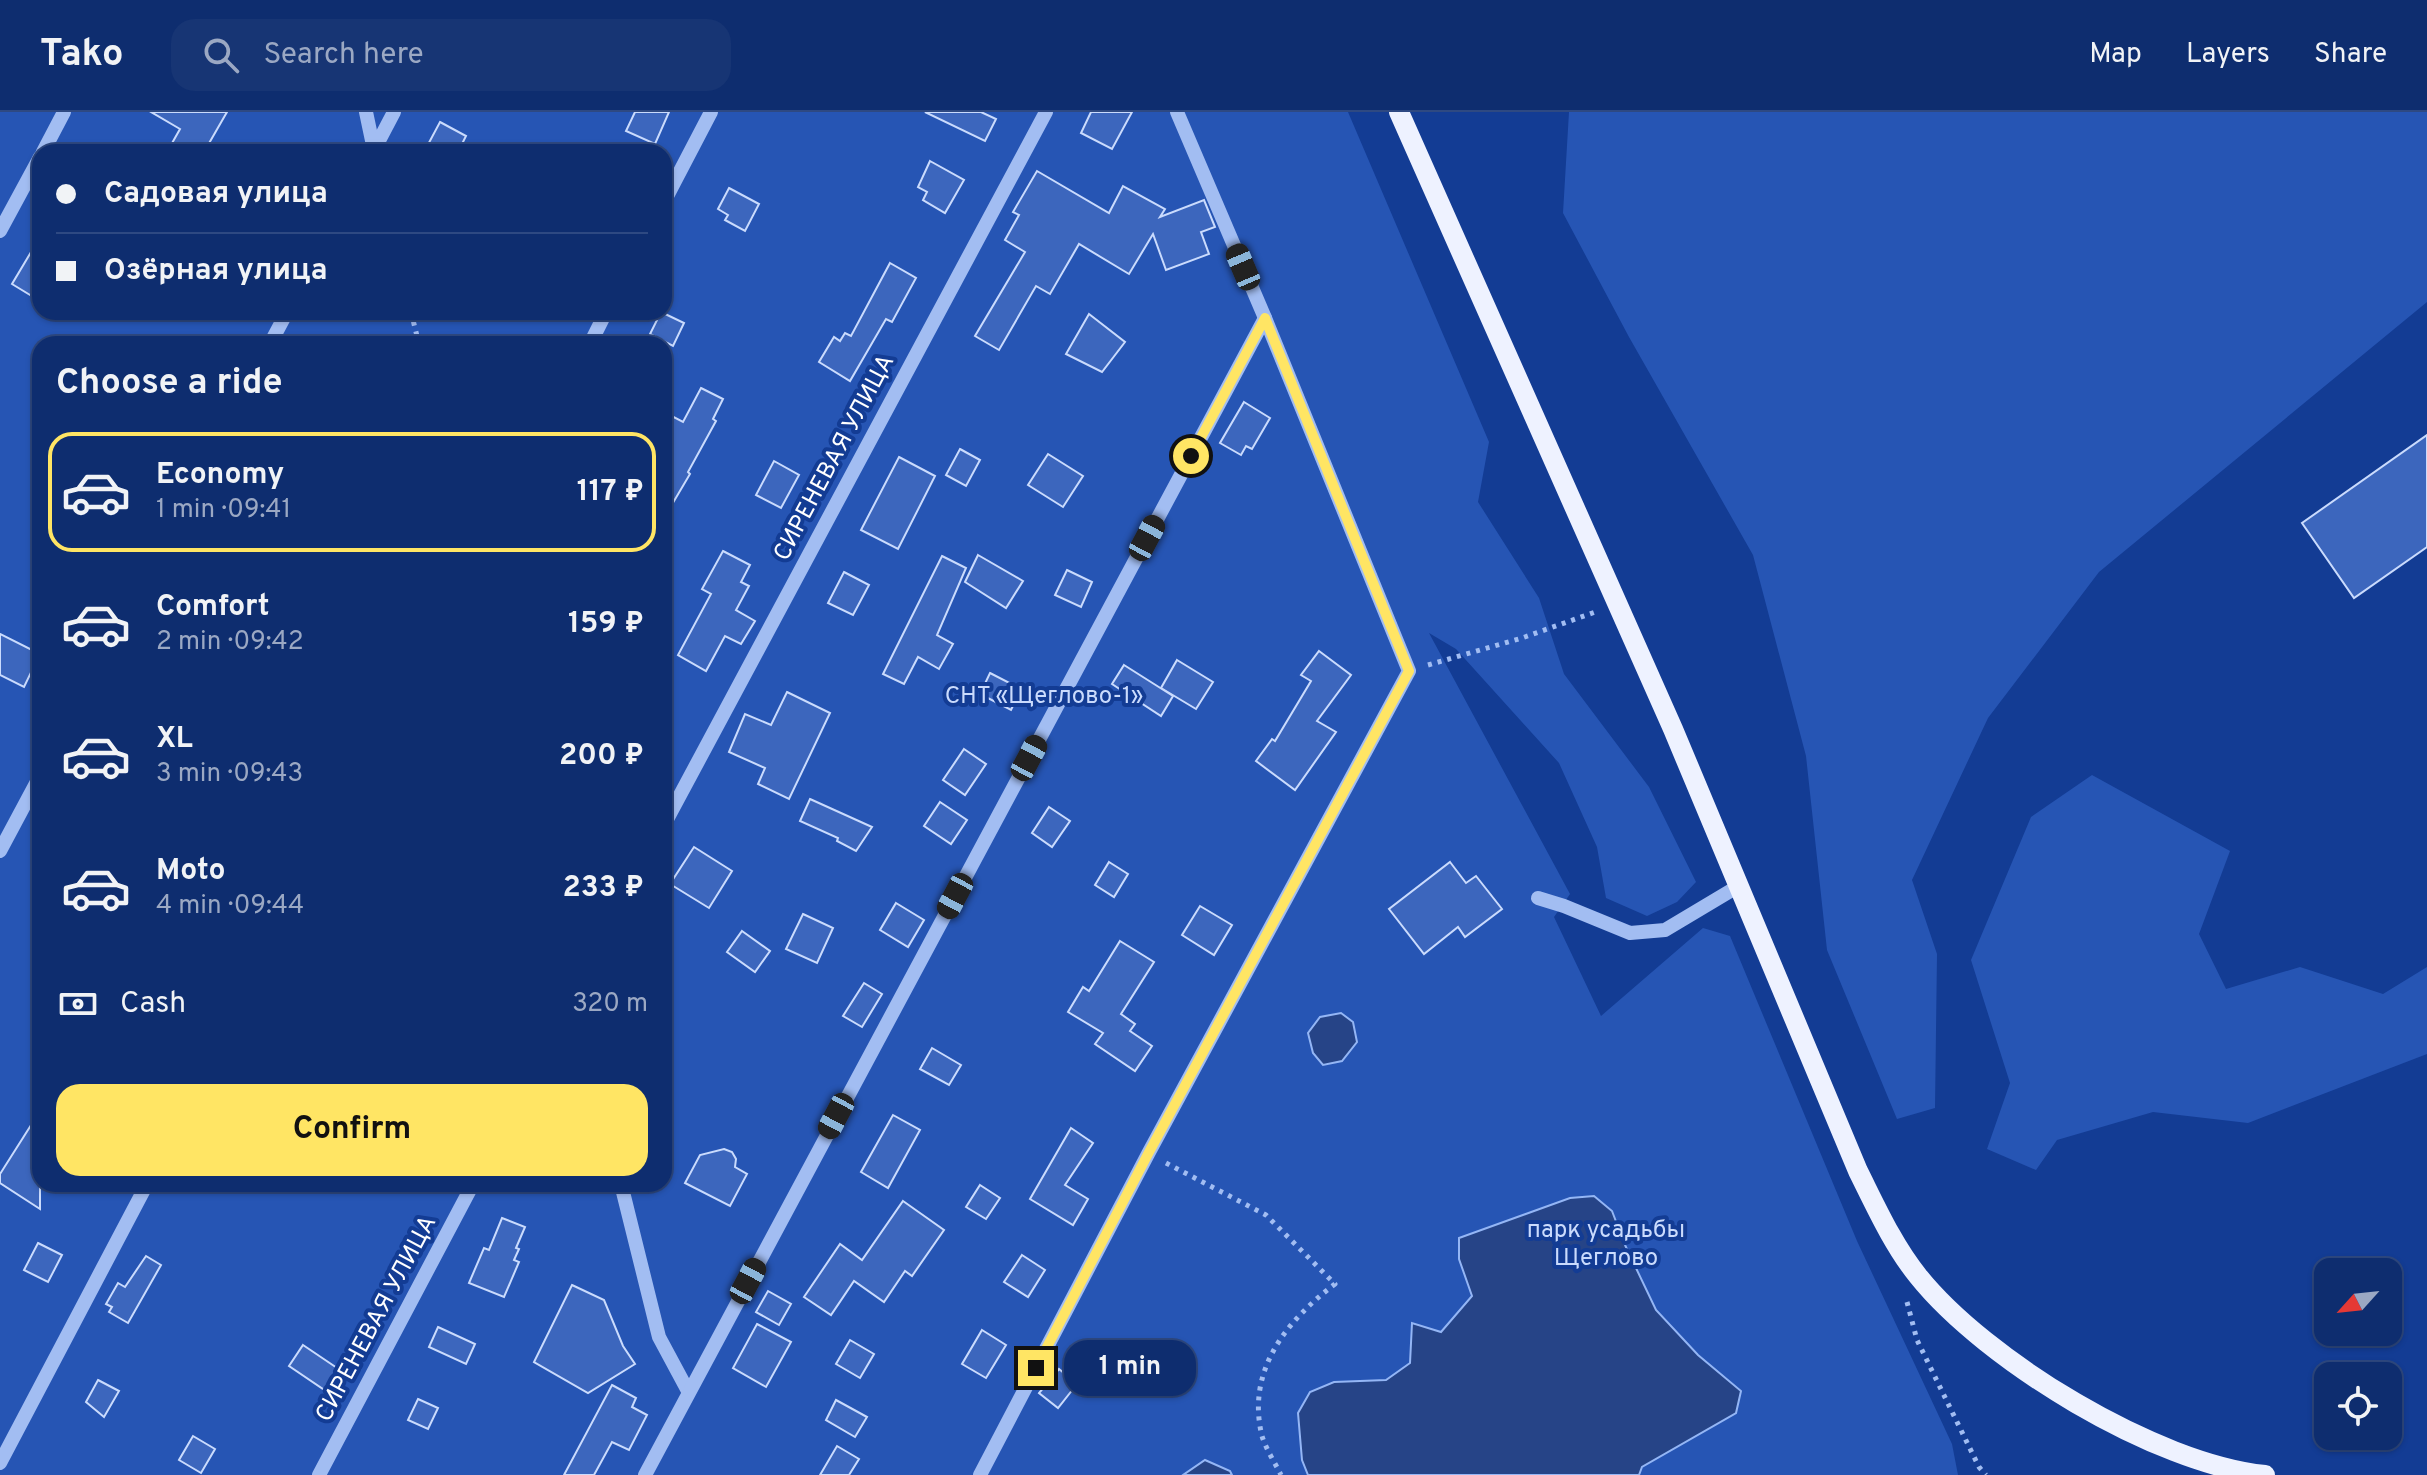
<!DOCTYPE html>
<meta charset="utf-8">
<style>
body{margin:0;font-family:Overpass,sans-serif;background:#173574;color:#f1f3f6;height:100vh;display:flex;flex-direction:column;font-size:30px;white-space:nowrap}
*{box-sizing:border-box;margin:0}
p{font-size:26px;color:#9ba8c3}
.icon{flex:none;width:44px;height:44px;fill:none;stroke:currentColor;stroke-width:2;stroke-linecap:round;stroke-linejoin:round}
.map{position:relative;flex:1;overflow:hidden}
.side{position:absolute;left:32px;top:224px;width:640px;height:856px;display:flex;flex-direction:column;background:#0e2d6f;border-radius:24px;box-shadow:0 2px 6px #0004,0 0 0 2px #2e4982}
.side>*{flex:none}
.top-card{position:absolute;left:32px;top:32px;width:640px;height:176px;border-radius:24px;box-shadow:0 2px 6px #0004,0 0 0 2px #2e4982;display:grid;align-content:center;height:176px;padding:0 24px;background:#0e2d6f}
.needle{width:52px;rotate:243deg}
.fabs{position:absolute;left:2314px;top:1146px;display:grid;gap:16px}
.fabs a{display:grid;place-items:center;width:88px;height:88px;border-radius:16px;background:#0e2d6f;box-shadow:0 2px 6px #0004,0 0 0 2px #2e4982;font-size:40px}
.end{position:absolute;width:36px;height:36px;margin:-18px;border:10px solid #ffe564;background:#111;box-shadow:0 0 0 4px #111}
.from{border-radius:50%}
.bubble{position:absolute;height:56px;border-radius:24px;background:#0e2d6f;box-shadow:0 2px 6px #0004,0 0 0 2px #2e4982;font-size:26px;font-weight:700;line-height:56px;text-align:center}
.car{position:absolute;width:24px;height:48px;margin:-24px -12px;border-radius:10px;box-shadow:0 0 6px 2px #0007;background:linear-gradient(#222 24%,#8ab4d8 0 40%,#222 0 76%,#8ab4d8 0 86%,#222 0)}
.top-card b{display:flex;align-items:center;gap:28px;height:76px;font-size:30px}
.top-card b+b{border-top:2px solid #2e4982}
.top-card i{width:20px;height:20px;background:#f1f3f6}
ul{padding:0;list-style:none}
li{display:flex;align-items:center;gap:24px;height:120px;margin:0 16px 12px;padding:0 8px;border:4px solid transparent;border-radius:24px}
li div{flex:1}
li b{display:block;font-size:30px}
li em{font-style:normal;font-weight:700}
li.on{border-color:#ffe564}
li>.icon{width:72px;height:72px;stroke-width:1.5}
h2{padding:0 24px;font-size:36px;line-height:96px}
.pay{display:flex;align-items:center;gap:20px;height:88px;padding:0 24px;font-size:30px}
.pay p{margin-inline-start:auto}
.button{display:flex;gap:16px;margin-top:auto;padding:16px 24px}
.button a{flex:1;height:92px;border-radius:24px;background:#ffe564;color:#111;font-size:32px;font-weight:700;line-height:92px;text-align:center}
header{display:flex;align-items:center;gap:48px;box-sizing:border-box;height:112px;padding:0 40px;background:#0e2d6f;border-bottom:2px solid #2e4982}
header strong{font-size:38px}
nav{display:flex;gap:44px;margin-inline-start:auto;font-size:28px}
.search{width:560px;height:72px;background:#173574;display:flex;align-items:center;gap:20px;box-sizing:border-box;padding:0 28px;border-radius:24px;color:#9ba8c3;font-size:30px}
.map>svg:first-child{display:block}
</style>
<header>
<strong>Tako</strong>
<div class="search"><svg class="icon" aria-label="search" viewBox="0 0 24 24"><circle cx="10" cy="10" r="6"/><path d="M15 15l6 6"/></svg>Search here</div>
<nav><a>Map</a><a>Layers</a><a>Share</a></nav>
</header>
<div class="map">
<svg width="2427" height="1363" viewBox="0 0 2427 1363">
<rect width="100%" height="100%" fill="#133c94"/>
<!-- green -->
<g fill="#2655b4" fill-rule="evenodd">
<path d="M0,0h1348l141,330 -11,60 61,96 25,76 85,113 47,95 -19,20 -30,14 -41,-18 -9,-51 -38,-84 -103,-114 -27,-16 141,261 -16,23 47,99 102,-88 27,8 127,305 95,203 6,31h-1958zM40,40h624v160h-624zM40,232h624v840h-624z"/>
<polygon points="1569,0 2427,0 2427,190 2099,460 1988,606 1912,768 1937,842 1935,996 1897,1007 1827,838 1806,644 1753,443 1629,225 1563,101"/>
<polygon points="2092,663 2230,739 2199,822 2226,877 2300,855 2383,882 2427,855 2427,942 2248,1011 2153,1000 2057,1028 2036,1058 1987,1037 2010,971 1971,848 2031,705"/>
</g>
<!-- water -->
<g fill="#264487" stroke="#94b6f5" stroke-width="2">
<polygon points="1341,901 1353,910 1357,930 1342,949 1323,953 1313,941 1308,921 1320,905"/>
<polygon points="1594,1084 1612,1099 1625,1133 1656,1198 1698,1243 1741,1279 1736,1301 1642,1355 1639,1363 1308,1363 1302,1348 1298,1301 1310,1280 1334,1270 1386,1268 1410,1251 1412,1211 1441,1220 1472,1184 1459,1147 1459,1126 1570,1086"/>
<polygon points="1205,1348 1230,1359 1232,1363 1183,1363"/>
</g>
<!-- building -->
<g fill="#3c66bd" stroke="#cadbfd" stroke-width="2">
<polygon points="151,0 227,0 204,40 167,40 180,17"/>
<polygon points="635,0 669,0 655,32 626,19"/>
<polygon points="925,0 981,0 996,7 985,29"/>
<polygon points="1091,0 1132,0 1112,37 1081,21"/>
<polygon points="440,10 466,24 458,40 424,40"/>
<polygon points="930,49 964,68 945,101 923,88 927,80 918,75"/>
<polygon points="1037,59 1109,101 1123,74 1165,97 1160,105 1204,88 1215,115 1201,120 1209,142 1166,158 1153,122 1129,162 1079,132 1050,182 1036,174 999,238 975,224 1025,140 1005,128 1019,103 1013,100"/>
<polygon points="729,76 759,92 745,119 725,108 728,103 718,97"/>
<polygon points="40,125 40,189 12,172"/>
<polygon points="890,151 916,166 892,210 886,207 850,269 819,250 834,225 840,229 845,221 851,224"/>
<polygon points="661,200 684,211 673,234 650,222"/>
<polygon points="1089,202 1125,230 1102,260 1066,242"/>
<polygon points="701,276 723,287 713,307 716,309 688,360 690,362 664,406 664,300 683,310"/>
<polygon points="1244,290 1270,306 1252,337 1246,334 1241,343 1220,331"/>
<polygon points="2427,323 2427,435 2354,486 2302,411"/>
<polygon points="960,337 980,348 966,374 946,363"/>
<polygon points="1048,342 1083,364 1063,395 1028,373"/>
<polygon points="899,345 935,364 898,437 861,418"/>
<polygon points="774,349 799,363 781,396 756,383"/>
<polygon points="723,439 750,453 741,470 749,474 736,498 755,509 741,532 725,524 706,559 678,543 711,482 702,477"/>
<polygon points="978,443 1023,469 1006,496 965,470"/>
<polygon points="942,444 966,456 937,523 953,532 939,557 918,545 904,572 883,562"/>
<polygon points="1067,458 1092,470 1081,495 1055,483"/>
<polygon points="844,460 869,473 853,503 828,491"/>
<polygon points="0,522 40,542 24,575 0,563"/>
<polygon points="1319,539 1351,563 1317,609 1336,620 1295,678 1256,649 1272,627 1275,629 1311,569 1301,563"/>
<polygon points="1177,548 1213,570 1196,597 1161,576"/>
<polygon points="1124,553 1173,584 1161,604 1112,572"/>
<polygon points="990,561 1021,577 1011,598 980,582"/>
<polygon points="787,580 830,601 789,687 758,672 765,656 729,640 745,602 771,613"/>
<polygon points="964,637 986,652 965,683 943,668"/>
<polygon points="810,687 872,715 856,739 837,729 838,726 800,709"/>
<polygon points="940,690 967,708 951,732 924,714"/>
<polygon points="1049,695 1070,709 1052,735 1032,721"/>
<polygon points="694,735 732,759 709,796 670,772"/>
<polygon points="1109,750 1128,762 1114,785 1095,773"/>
<polygon points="1450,750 1466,771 1476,764 1502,797 1465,825 1458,815 1424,842 1389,797"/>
<polygon points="896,791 924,808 908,835 880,818"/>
<polygon points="1200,794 1232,813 1214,843 1182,823"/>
<polygon points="803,802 833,816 817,851 786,837"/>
<polygon points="742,819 770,839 755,860 727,840"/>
<polygon points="1120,829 1154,850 1121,902 1135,912 1130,919 1152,934 1135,959 1095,932 1103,921 1068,900 1083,875 1089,879"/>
<polygon points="864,871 882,882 862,915 843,904"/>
<polygon points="932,936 961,953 949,973 920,957"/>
<polygon points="40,999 40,1097 0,1071 0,1062"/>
<polygon points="893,1003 920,1018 888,1076 861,1060"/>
<polygon points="1071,1016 1093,1031 1065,1073 1088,1087 1073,1113 1030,1087"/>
<polygon points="724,1037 732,1040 736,1047 735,1055 747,1062 730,1094 685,1071 700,1043"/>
<polygon points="980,1073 1000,1086 986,1107 966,1095"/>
<polygon points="903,1089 944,1118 912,1164 905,1159 884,1190 854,1169 831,1203 804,1185 840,1132 862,1148"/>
<polygon points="502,1106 525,1115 516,1136 519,1137 514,1148 519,1150 504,1185 469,1171 484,1136 489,1138"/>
<polygon points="38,1131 62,1143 48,1170 24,1158"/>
<polygon points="1022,1143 1045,1158 1028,1185 1004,1170"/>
<polygon points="146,1144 161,1153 128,1211 109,1200 112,1195 106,1192 118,1171 125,1175"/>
<polygon points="572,1173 604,1188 623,1234 635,1252 588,1281 534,1250"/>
<polygon points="768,1179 791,1192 779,1213 756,1200"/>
<polygon points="757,1212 791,1230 766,1275 733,1256"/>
<polygon points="438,1215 475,1232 466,1252 429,1235"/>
<polygon points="982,1218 1006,1233 986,1266 962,1252"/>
<polygon points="850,1228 874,1242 860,1266 836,1252"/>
<polygon points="303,1233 340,1258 326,1279 289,1254"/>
<polygon points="1059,1257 1077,1272 1058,1296 1039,1281"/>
<polygon points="98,1268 119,1279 104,1305 86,1290"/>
<polygon points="612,1273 636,1286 632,1295 647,1303 629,1338 612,1330 594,1363 564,1363"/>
<polygon points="418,1287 438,1296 428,1317 408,1308"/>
<polygon points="836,1288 867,1305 855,1325 826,1308"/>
<polygon points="193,1324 215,1337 201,1361 179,1348"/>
<polygon points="837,1334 859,1347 849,1363 820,1363"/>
</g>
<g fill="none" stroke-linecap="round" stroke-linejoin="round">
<!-- path -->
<g stroke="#a2bdf2" stroke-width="5" stroke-dasharray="4 6" stroke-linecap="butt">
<polyline points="411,200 419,232"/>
<polyline points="1428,553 1522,526 1598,499"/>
<path d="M1166,1051l100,52 69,69c-49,37 -89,87 -73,152 4,13 13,27 19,39"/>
<polyline points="1907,1190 1917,1228 1979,1355 1986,1363"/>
</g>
<!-- minor -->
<g stroke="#a2bdf2" stroke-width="14">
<polyline points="366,0 374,38"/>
<polyline points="43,40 64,0"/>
<polyline points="373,40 394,0"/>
<polyline points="664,90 711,0"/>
<polyline points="0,119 40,45"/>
<polyline points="270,232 287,200"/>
<polyline points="590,232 606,200"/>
<polyline points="664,713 1046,0"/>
<polyline points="0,739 40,664"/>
<polyline points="1538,786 1564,794 1630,821 1665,818 1737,775"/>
<polyline points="621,1072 659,1225 688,1279"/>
<polyline points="0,1351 147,1072"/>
<polyline points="319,1363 473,1072"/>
<polyline points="645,1363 1265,206"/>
<polyline points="980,1363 1148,1042 1409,559 1265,206 1177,0"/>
</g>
<!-- major -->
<path stroke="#eef2ff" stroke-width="20" d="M1399,0l274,617 185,442c18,36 35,74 60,105 68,85 238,188 347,199"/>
</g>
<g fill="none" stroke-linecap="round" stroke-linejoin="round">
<!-- route -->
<polyline stroke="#ffe564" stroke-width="10" points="1036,1256 1148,1042 1409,559 1265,206 1191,344"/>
</g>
<g text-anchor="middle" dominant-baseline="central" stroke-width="8" stroke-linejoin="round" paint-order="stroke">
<!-- street labels -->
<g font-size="24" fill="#fff" stroke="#133c94">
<text transform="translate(835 346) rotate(-62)">СИРЕНЕВАЯ УЛИЦА</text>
<text transform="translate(377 1207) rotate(-62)">СИРЕНЕВАЯ УЛИЦА</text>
</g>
<!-- park labels -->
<g font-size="24" fill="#cadbfd" stroke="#133c94">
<text x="1044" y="585">СНТ «Щеглово-1»</text>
<text x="1606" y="1119">парк усадьбы<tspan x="1606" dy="28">Щеглово</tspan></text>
</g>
</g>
</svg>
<div class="fabs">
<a><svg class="needle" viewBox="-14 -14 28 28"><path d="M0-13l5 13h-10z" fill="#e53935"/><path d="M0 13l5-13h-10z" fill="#9ba8c3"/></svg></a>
<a><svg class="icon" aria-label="locate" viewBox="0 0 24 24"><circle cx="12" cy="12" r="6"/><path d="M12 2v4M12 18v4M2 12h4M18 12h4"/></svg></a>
</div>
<i class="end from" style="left:1191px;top:344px"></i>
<i class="end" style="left:1036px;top:1256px"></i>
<div class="bubble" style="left:1064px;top:1228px;width:132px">1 min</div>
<i class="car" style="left:1243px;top:155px;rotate:337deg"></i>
<i class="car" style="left:1147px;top:426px;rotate:28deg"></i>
<i class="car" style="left:1029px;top:646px;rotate:28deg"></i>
<i class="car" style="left:955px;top:784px;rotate:208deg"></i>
<i class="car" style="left:836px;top:1004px;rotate:208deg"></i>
<i class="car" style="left:748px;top:1169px;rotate:28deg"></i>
<div class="top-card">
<b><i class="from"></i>Садовая улица</b>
<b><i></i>Озёрная улица</b>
</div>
<section class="side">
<h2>Choose a ride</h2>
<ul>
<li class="on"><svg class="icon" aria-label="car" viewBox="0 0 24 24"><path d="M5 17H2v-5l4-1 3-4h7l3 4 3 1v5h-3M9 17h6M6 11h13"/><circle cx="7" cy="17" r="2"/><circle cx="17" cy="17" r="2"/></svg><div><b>Economy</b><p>1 min · 09:41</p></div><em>117 ₽</em></li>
<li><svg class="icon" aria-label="car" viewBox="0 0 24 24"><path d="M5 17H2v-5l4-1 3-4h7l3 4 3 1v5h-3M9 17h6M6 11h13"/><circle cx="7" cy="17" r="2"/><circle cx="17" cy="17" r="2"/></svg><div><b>Comfort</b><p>2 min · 09:42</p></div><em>159 ₽</em></li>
<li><svg class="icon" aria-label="car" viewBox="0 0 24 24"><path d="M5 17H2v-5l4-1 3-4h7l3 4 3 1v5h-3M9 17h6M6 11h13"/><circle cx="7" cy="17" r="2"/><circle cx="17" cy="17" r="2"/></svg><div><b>XL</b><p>3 min · 09:43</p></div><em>200 ₽</em></li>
<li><svg class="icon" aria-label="car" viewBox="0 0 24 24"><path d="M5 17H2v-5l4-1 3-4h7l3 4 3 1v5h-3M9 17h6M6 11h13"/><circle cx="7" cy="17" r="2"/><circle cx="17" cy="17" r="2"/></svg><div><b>Moto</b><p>4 min · 09:44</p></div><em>233 ₽</em></li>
</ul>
<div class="pay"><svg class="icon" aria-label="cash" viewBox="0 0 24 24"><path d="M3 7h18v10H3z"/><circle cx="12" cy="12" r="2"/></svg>Cash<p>320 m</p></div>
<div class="button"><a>Confirm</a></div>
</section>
</div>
